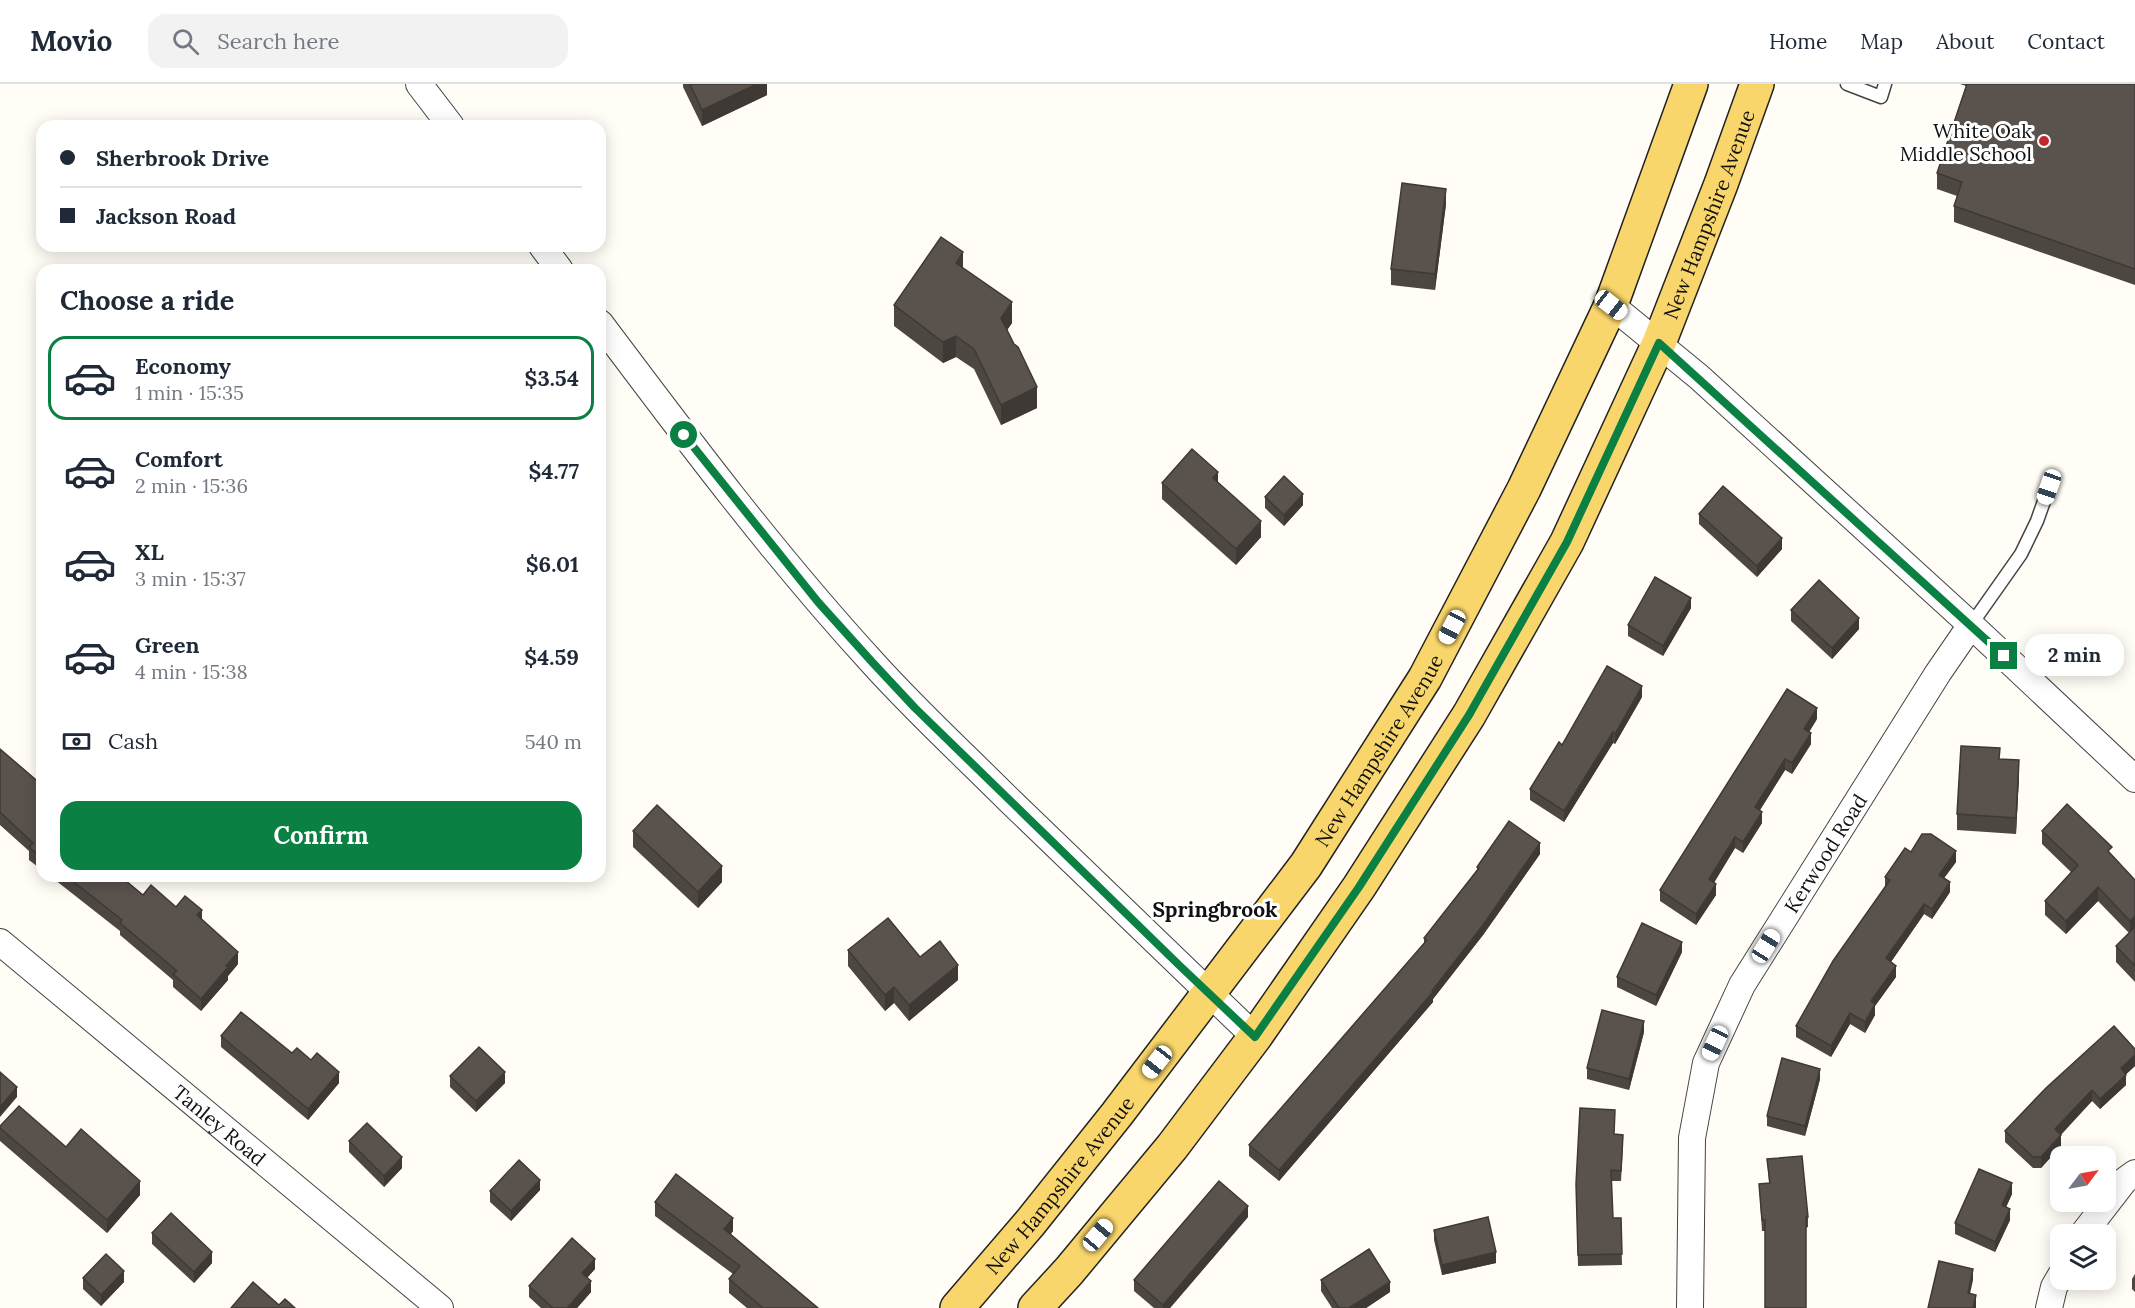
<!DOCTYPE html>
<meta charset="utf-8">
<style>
body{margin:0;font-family:Lora,serif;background:#f2f2f3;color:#1f2937;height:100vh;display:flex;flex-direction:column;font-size:22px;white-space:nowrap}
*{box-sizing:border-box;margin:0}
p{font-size:20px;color:#747a83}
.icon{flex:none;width:33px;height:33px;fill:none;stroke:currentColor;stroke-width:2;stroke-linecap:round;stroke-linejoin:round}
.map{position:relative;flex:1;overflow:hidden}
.details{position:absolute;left:36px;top:180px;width:570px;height:618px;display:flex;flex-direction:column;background:#fff;border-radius:18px;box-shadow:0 3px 15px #0003}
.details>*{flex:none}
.top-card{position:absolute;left:36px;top:36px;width:570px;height:132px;border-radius:18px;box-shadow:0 3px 15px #0003;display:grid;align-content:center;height:132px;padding:0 24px;background:#fff}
.needle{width:39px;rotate:58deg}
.controls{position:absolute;left:2050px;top:1062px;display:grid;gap:12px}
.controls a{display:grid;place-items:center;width:66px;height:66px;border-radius:12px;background:#fff;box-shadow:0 3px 15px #0003;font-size:30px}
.end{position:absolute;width:27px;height:27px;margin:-14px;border:8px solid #0b8043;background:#fff;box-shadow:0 0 0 3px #fff}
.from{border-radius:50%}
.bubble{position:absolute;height:42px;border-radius:18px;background:#fff;box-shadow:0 3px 15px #0003;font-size:20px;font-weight:800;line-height:42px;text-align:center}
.car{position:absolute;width:18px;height:36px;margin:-18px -9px;border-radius:8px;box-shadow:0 0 4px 2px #0007;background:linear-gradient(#fff 24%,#345 0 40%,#fff 0 76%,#345 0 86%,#fff 0)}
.top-card b{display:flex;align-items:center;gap:21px;height:57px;font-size:22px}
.top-card b+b{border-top:2px solid #e0e1e3}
.top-card i{width:15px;height:15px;background:#1f2937}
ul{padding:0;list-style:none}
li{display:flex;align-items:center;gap:18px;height:84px;margin:0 12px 9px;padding:0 12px;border:3px solid transparent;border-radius:18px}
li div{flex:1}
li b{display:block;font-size:22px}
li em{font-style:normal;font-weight:800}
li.on{border-color:#0b8043}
li>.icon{width:54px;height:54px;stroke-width:1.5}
h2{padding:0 24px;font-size:27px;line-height:72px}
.pay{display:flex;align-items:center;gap:15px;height:66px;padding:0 24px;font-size:22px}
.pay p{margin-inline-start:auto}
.button{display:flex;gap:12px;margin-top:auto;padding:12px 24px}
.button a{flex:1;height:69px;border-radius:18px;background:#0b8043;color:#fff;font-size:24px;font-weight:800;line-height:69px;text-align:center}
header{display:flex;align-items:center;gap:36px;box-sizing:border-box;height:84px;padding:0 30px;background:#fff;border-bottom:2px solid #e0e1e3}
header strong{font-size:28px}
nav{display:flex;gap:33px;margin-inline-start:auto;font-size:21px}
.search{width:420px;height:54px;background:#f2f2f3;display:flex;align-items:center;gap:15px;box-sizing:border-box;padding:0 21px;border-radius:18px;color:#747a83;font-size:22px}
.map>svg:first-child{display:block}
</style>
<header>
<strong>Movio</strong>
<div class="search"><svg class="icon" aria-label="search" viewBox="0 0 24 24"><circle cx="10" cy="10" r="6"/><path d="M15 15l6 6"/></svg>Search here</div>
<nav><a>Home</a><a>Map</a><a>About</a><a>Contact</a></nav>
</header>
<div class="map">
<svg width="2135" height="1224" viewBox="0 0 2135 1224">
<rect width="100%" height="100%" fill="#fffdf5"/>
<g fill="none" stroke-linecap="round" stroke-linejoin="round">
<!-- service casing -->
<g stroke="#444" stroke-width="15">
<g id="service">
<polyline points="1847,0 1881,13 1885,0"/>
<polyline points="1971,541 2021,470 2037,437 2049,403"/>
</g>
</g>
<!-- minor casing -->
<g stroke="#444" stroke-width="28">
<g id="minor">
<polyline points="419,0 451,42"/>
<polyline points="542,162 560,186"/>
<polyline points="1611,221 1699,293 1971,541 2135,695"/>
<path d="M600,239c87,116 174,232 272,339 43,48 91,92 137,138 82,79 164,158 246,237"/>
<path id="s1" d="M0,858l440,366"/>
<polyline points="2083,1150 2124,1097 2135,1089"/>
<path id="s2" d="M1690,1224l2,-170 14,-75 36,-78 196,-312 33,-48"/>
<polyline points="2049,1224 2054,1203 2061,1191"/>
</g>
</g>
<!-- primary casing -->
<g stroke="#222" stroke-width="36">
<g id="primary">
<path id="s3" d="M957,1224l73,-85 87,-109 189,-249 119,-187 99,-189 87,-184 80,-221"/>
<path id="s4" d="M1035,1224l34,-37 103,-124 83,-110 104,-150 110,-172 98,-173 92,-199 62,-159 36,-100"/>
</g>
</g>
<!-- service -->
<use href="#service" stroke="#fff" stroke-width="12"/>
<!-- minor -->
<use href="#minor" stroke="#fff" stroke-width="26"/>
<!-- primary -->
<use href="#primary" stroke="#f9d66b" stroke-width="33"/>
</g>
<!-- wall -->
<g fill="#4d4742">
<polygon points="683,0 767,0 767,11 702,42 683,3"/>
<polygon points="1960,0 2135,0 2135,201 1954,138 1954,122 1957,112 1937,105 1937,89 1966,2"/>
<polygon points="1446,120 1435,206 1391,201 1391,185"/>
<polygon points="963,184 1012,239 1007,246 1037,324 1001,341 974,285 956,273 943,279 894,242 894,221"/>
<polygon points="1162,399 1218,399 1261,453 1236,481 1162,415"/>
<polygon points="1265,413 1303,421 1284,442 1265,424"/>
<polygon points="1699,430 1782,465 1757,493 1699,440"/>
<polygon points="1691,524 1663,572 1628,552 1628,541"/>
<polygon points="1791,526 1859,545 1832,575 1791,537"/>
<polygon points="1642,613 1615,660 1613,659 1564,738 1530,716 1530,705 1562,661"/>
<polygon points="1817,635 1809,648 1811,660 1792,690 1785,686 1760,726 1762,739 1743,769 1735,764 1714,799 1716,811 1696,841 1660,817 1660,806"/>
<polygon points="0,665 42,701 42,786 29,776 29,767 0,741"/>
<polygon points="2000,675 2019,692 2016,750 1957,746 1957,730"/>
<polygon points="633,747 722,798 698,824 633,763"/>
<polygon points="2042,747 2112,771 2135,796 2135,898 2116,878 2116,862 2129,849 2098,817 2066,850 2045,831 2045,817 2072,789 2042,760"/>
<polygon points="1911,768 1956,778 1944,794 1950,808 1932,835 1924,830 1891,878 1896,893 1875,922 1875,931 1865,949 1850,940 1831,973 1796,953 1796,942 1885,803 1885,793"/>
<polygon points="1540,770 1483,851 1433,915 1433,918 1279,1097 1249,1072 1249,1061 1424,860 1424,854 1477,786 1477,783"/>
<polygon points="50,792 120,792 143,811 176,823 202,835 238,880 228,892 228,896 201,927 173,903 173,896 120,851 120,847"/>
<polygon points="848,866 920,873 958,896 909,937 894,919 885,927 848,882"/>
<polygon points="1682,868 1656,922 1617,903 1617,893"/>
<polygon points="1644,948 1629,1006 1587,995 1587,984"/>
<polygon points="221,952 292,969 311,976 339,999 308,1036 221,963"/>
<polygon points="2135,982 2126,990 2126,1001 2100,1025 2092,1017 2061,1051 2061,1062 2041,1084 2033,1084 2005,1058 2005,1047"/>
<polygon points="450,992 505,999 476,1028 450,1003"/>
<polygon points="1820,995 1805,1052 1767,1042 1767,1032"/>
<polygon points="0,1042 66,1063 140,1111 107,1149 0,1057"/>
<polygon points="1615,1050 1623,1062 1621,1097 1611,1097 1613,1134 1621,1134 1622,1181 1578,1182 1576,1100"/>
<polygon points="349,1057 402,1084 384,1103 349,1068"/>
<polygon points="1767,1075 1808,1133 1808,1143 1806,1144 1806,1224 1765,1224 1765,1147 1762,1147 1759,1100 1769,1099"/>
<polygon points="540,1106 511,1137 490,1118 490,1107"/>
<polygon points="2012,1110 2006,1123 2010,1136 1995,1168 1955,1150 1955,1139"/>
<polygon points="655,1118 733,1147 731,1150 818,1224 747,1224 729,1209 729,1195 733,1190 655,1132"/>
<polygon points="1248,1133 1170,1224 1154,1224 1134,1207 1134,1196"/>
<polygon points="1434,1146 1496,1179 1442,1191 1434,1156"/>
<polygon points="152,1149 212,1179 194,1199 152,1160"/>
<polygon points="595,1185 587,1194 591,1208 577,1224 541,1224 529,1213 529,1202"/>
<polygon points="2135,1190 2135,1208 2132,1205 2132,1195"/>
<polygon points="83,1194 124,1198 101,1222 83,1205"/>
<polygon points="1321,1196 1390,1208 1366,1224 1332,1224 1321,1207"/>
</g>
<!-- shaded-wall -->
<g fill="#3f3936">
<polygon points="757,0 767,0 767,11 702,42 702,26"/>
<polygon points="1446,105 1446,120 1435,206 1435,190"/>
<polygon points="963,168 963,189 956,179"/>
<polygon points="1012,218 1012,239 1001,255 1001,234"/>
<polygon points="956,252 956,273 943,279 943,258"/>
<polygon points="1037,303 1037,324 1001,341 1001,321"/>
<polygon points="1218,388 1218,404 1213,394"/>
<polygon points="1303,410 1303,421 1284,442 1284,431"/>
<polygon points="1261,437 1261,453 1236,481 1236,465"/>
<polygon points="1782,454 1782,465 1757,493 1757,482"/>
<polygon points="1691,514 1691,524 1663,572 1663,562"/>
<polygon points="1859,534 1859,545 1832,575 1832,564"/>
<polygon points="1642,602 1642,613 1615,660 1615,650"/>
<polygon points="1817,624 1817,635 1804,656 1804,645"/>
<polygon points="1613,648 1613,659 1564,738 1564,727"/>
<polygon points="1811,649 1811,660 1792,690 1792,679"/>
<polygon points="1785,675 1785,686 1755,734 1755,723"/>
<polygon points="2019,676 2019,692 2016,750 2016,734"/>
<polygon points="1762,728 1762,739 1743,769 1743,758"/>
<polygon points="1735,753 1735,764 1709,806 1709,795"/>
<polygon points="1540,759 1540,770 1483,851 1433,915 1433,918 1279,1097 1279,1086 1432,907"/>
<polygon points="1956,767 1956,778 1939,801 1939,791"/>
<polygon points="722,782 722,798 698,824 698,808"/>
<polygon points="1950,798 1950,808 1932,835 1932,825"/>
<polygon points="1716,800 1716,811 1696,841 1696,830"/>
<polygon points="2098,803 2098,817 2066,850 2066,837"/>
<polygon points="1924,820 1924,830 1886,885 1886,874"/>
<polygon points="202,826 202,838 197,831"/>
<polygon points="2135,832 2135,846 2130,851 2130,837"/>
<polygon points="1682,858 1682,868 1656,922 1656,911"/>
<polygon points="238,868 238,880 228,892 228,896 201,927 201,915 226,882"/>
<polygon points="958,881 958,896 909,937 909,921"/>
<polygon points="1896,882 1896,893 1875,922 1875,931 1865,949 1865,938 1871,917"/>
<polygon points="894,903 894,919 885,927 885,911"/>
<polygon points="1850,929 1850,940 1831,973 1831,962"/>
<polygon points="1644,937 1644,948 1629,1006 1629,995"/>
<polygon points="2135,971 2135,982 2121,995 2121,984"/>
<polygon points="1820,985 1820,995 1805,1052 1805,1042"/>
<polygon points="339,988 339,999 308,1036 308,1025"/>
<polygon points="505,988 505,999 476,1028 476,1017"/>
<polygon points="2126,991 2126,1001 2100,1025 2100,1015"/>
<polygon points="17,1003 17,1013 0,1033 0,1023"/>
<polygon points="2092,1006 2092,1017 2055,1056 2055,1045"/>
<polygon points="2061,1051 2061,1062 2041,1084 2041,1073"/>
<polygon points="402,1073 402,1084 384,1103 384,1092"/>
<polygon points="540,1096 540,1106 511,1137 511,1127"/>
<polygon points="140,1097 140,1111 107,1149 107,1136"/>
<polygon points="2012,1099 2012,1110 2002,1132 2002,1121"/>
<polygon points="1248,1122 1248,1133 1170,1224 1163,1224 1163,1221"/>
<polygon points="2010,1125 2010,1136 1995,1168 1995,1158"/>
<polygon points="733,1134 733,1147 724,1159 724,1145"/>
<polygon points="212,1168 212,1179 194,1199 194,1188"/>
<polygon points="1496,1168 1496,1179 1442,1191 1442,1181"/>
<polygon points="595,1175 595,1185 582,1199 582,1189"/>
<polygon points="1973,1185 1973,1196 1968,1219 1968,1209"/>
<polygon points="124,1187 124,1198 101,1222 101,1211"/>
<polygon points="591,1197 591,1208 577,1224 567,1224"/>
<polygon points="1390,1198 1390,1208 1366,1224 1349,1224"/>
<polygon points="1976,1211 1976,1224 1973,1224"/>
</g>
<!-- building -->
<g fill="#5a524d" stroke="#3f3936" stroke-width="1.5">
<polygon points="690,0 757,0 702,26"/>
<polygon points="1967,0 2135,0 2135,185 1954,122 1962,98 1937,89"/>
<polygon points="1402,99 1446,105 1435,190 1391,185"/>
<polygon points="941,153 963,168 956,179 1012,218 1001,234 1014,260 1018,263 1037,303 1001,321 974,265 956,252 943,258 894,221"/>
<polygon points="1192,365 1218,388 1213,394 1261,437 1236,465 1162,399"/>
<polygon points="1284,392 1303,410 1284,431 1265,413"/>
<polygon points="1723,402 1782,454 1757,482 1699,430"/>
<polygon points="1655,493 1691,514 1663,562 1628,541"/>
<polygon points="1819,496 1859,534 1832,564 1791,526"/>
<polygon points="1607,582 1642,602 1615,650 1613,648 1564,727 1530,705 1559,658 1562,661"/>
<polygon points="1787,605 1817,624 1804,645 1811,649 1792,679 1785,675 1755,723 1762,728 1743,758 1735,753 1709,795 1716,800 1696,830 1660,806"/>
<polygon points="1961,662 2000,664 1999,675 2019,676 2016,734 1957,730"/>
<polygon points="0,665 42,701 42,774 29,763 33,759 0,728"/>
<polygon points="2067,720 2112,763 2108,767 2135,796 2135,832 2130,837 2098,803 2066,837 2045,817 2078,781 2042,747"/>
<polygon points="657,721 722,782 698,808 633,747"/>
<polygon points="1509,737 1540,759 1483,841 1432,907 1433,908 1279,1086 1249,1061 1427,856 1424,854 1479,784 1477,783"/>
<polygon points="1922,750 1931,750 1956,767 1939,791 1950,798 1932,825 1924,820 1886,874 1896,882 1871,917 1875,920 1865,938 1850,929 1831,962 1796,942 1833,877 1890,796 1885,793 1905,764 1911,768"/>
<polygon points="66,792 120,792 143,811 151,801 176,823 185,812 202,826 197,831 238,868 226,882 228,883 201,915 173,890 177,887 120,839 122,836"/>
<polygon points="888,834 920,873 940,857 958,881 909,921 894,903 885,911 848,866"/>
<polygon points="1642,839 1682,858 1656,911 1617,893"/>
<polygon points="2135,843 2135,882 2116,862"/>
<polygon points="1602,926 1644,937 1629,995 1587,984"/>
<polygon points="241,928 292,969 297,964 311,976 317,969 339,988 308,1025 221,952"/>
<polygon points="2114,942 2135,965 2135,971 2121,984 2126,991 2100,1015 2092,1006 2055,1045 2061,1051 2041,1073 2033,1073 2005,1047 2046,1004"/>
<polygon points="479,963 505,988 476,1017 450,992"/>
<polygon points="1782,974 1820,985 1805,1042 1767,1032"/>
<polygon points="0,988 17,1003 0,1023"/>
<polygon points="19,1022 66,1063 81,1045 140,1097 107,1136 0,1044 0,1042"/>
<polygon points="1580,1024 1615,1026 1614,1050 1623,1051 1621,1087 1611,1086 1613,1134 1621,1134 1622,1170 1578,1171 1576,1100"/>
<polygon points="367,1039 402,1073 384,1092 349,1057"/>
<polygon points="1802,1072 1808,1133 1806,1133 1806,1224 1765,1224 1765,1136 1762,1136 1759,1100 1770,1099 1767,1075"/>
<polygon points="519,1076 540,1096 511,1127 490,1107"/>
<polygon points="1979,1085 2012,1099 2002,1121 2010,1125 1995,1158 1955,1139"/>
<polygon points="676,1090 733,1134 724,1145 818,1224 763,1224 729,1195 740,1182 655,1118"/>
<polygon points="1219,1097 1248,1122 1163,1221 1134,1196"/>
<polygon points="171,1129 212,1168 194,1188 152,1149"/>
<polygon points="1488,1133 1496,1168 1442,1181 1434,1146"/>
<polygon points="572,1154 595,1175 582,1189 591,1197 567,1224 553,1224 529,1202"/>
<polygon points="1369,1165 1390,1198 1349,1224 1339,1224 1321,1196"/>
<polygon points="106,1170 124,1187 101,1211 83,1194"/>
<polygon points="1939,1177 1973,1185 1968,1209 1976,1211 1973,1224 1928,1224"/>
<polygon points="253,1198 279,1221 285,1215 295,1224 231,1224"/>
</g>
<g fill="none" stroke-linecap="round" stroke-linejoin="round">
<!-- route -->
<polyline stroke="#0b8043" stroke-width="8" points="684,351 818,518 873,579 915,624 1180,882 1255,953 1359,803 1469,631 1567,458 1659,259 2004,572"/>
</g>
<!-- markers -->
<circle fill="#c4262e" stroke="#fff" stroke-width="2" cx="2044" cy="57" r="6"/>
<g text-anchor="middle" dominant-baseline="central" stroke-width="6" stroke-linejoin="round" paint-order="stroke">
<!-- poi labels -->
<g font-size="20" fill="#111" stroke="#fff" text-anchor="end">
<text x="2032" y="46">White Oak<tspan x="2032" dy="23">Middle School</tspan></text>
</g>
<!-- street labels -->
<g font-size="20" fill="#111" stroke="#fff">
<text stroke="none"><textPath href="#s4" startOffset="1292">New Hampshire Avenue</textPath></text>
<text stroke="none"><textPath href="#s3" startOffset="700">New Hampshire Avenue</textPath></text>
<text stroke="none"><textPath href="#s2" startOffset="488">Kerwood Road</textPath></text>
<text stroke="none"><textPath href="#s1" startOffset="286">Tanley Road</textPath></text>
<text stroke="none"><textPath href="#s3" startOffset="160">New Hampshire Avenue</textPath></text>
</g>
<!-- neighbourhood labels -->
<g font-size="21" font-weight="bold" fill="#111" stroke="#fff">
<text x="1215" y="825">Springbrook</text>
</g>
</g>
</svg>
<div class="controls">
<a><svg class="needle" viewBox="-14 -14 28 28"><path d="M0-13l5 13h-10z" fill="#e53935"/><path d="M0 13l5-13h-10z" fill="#747a83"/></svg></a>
<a><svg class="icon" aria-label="layers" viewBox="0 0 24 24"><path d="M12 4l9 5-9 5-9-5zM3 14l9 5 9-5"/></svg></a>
</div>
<i class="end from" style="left:684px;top:351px"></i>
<i class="end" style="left:2004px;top:572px"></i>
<div class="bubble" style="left:2025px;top:550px;width:99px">2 min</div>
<i class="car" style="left:1611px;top:221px;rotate:128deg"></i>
<i class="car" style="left:2049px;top:403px;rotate:199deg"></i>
<i class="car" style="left:1452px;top:543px;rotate:208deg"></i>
<i class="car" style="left:1766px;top:862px;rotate:32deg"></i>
<i class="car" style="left:1715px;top:959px;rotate:205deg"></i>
<i class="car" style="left:1157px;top:978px;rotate:218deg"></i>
<i class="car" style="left:1098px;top:1151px;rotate:40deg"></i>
<div class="top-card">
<b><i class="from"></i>Sherbrook Drive</b>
<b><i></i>Jackson Road</b>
</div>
<section class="details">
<h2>Choose a ride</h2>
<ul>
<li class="on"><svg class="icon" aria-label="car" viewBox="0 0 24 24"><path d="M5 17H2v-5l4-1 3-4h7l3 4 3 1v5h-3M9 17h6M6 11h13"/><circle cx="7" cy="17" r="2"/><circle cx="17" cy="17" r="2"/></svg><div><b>Economy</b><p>1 min · 15:35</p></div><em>$3.54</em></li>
<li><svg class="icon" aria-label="car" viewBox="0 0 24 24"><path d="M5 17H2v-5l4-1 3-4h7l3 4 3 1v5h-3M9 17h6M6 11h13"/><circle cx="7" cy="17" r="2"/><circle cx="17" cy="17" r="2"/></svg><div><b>Comfort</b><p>2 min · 15:36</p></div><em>$4.77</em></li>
<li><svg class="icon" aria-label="car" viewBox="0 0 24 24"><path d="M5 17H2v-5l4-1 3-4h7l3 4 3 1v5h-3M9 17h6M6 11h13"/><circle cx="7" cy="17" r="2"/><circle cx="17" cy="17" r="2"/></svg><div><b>XL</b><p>3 min · 15:37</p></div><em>$6.01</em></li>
<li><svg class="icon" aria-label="car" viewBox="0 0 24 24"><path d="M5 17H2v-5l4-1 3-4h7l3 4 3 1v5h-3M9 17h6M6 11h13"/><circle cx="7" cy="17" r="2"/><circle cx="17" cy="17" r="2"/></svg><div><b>Green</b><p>4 min · 15:38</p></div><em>$4.59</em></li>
</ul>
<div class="pay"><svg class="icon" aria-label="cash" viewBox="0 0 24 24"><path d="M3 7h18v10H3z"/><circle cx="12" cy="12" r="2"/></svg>Cash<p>540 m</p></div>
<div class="button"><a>Confirm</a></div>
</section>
</div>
